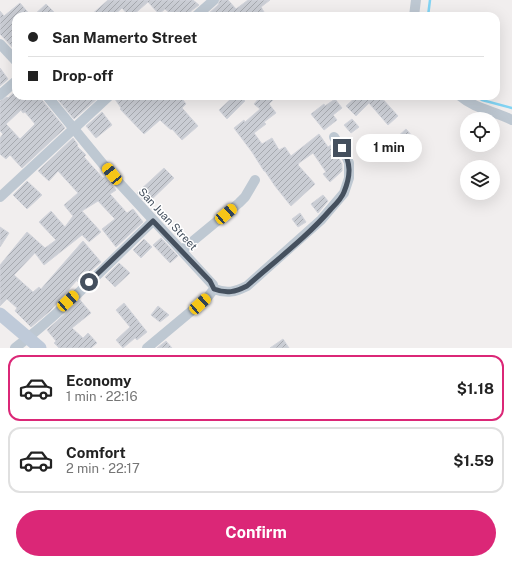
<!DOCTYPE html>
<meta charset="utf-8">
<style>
body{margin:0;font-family:"Public Sans",sans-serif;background:#f6f6f6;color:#222;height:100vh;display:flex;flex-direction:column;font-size:15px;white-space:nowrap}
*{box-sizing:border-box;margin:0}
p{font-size:13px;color:#767676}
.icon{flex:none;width:22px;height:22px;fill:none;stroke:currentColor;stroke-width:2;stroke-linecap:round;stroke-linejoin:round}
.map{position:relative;height:348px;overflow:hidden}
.details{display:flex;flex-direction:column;background:#fff;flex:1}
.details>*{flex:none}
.banner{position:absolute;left:12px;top:12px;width:488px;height:88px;border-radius:12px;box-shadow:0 4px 16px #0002;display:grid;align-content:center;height:88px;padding:0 16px;background:#fff}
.fabs{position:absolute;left:460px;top:112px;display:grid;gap:8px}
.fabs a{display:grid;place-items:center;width:40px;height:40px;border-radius:50%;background:#fff;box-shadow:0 4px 16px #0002;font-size:20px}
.end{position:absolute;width:18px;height:18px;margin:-9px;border:5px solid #45505e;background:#fff;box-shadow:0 0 0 2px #fff}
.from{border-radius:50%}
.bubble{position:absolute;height:28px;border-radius:14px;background:#fff;box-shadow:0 4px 16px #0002;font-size:13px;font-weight:700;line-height:28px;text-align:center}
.car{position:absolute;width:12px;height:24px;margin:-12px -6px;border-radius:5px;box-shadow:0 0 3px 1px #0007;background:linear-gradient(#f5c518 24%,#345 0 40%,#f5c518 0 76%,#345 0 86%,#f5c518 0)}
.banner b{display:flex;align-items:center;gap:14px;height:38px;font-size:15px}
.banner b+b{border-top:1px solid #e0e0e0}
.banner i{width:10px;height:10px;background:#222}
ul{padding:7px 0 0;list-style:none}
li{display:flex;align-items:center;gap:12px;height:66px;margin:0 8px 6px;padding:0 8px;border:2px solid #e0e0e0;border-radius:12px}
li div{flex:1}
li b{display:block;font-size:15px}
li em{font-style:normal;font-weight:700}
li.active{border-color:#db2777}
li>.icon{width:36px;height:36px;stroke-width:1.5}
.cta{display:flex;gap:8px;margin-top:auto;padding:8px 16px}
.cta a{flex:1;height:46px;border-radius:24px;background:#db2777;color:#fff;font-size:16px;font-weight:700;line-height:46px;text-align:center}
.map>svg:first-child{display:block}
</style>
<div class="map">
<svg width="512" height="348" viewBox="0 0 512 348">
<defs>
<pattern id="building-hatch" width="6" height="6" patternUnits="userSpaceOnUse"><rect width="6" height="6" fill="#cacdd4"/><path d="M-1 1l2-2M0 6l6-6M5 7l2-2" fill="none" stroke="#a6a9af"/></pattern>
</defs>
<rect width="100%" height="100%" fill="#f1eeee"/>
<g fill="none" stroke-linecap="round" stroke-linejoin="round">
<!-- stream -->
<g stroke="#82d4f4" stroke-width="2.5">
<polyline points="428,16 430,0"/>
<polyline points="475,96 482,100 512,108"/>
</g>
</g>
<!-- building -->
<g fill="url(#building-hatch)" stroke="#d2d4db" fill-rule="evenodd">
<polygon points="108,0 193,0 199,5 191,11 190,16 173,16 165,9 159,14 148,2 132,16 129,16 122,8 113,16 90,16"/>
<polygon points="220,0 228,0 236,9 248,0 270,0 261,7 264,12 258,16 206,16 218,5"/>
<polygon points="20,3 31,16 16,16 16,51 0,34 0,11 4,16"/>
<polygon points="46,4 54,12 50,16 33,16"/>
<polygon points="0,68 8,79 0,86"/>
<path d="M16,91v5h25l1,4 23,28 -43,40 -12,-13 -4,4 -6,-5v-16l3,-4 -3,-3v-30l7,-4 1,1zM21,110l2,3 2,-1 10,12 -15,15 -14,-15z"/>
<polygon points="55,96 96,96 98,98 74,119"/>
<polygon points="115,96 180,96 186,104 182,108 198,126 182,140 172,129 171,130 160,120 144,134 120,109 121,108 115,99"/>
<polygon points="234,96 239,96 245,101 227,119 219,110"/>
<polygon points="261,96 277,96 269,104 276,113 264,122 266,124 254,133 262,144 272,138 279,150 285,147 291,156 319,134 328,147 331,145 342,164 342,171 330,182 323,174 326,172 313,153 299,163 298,165 315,184 291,206 275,186 265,171 264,171 252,152 234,128 244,120 245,122 260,109 254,104"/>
<polygon points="357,96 359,96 362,99 364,97 363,96 380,96 398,116 388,125 369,103 356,116 346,106"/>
<polygon points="335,99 342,108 333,115 337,120 324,130 311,114 324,104 325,106"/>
<polygon points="102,112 112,125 96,138 86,126"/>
<polygon points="352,119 359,127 351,133 344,125"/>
<polygon points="406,129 420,145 408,156 394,140"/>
<polygon points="73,138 78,145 77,146 86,155 84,157 103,178 105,177 113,186 116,190 110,194 127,213 133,209 143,222 116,247 102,229 115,219 98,201 82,211 101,232 89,242 82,235 44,265 35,253 14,275 33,292 39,287 41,289 83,241 101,262 78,282 77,280 50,311 31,327 15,311 17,308 7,299 0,306 0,265 27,232 45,248 56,240 39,222 51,211 65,227 73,216 64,205 78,193 58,171 49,181 38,171"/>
<polygon points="164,168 174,178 147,204 137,193"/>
<polygon points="27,181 42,195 27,209 13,195"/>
<polygon points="323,195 328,201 318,213 311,204"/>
<polygon points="300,213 306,222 298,227 292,219"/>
<polygon points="0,227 9,233 0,247"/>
<polygon points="161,238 178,256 170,263 153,245"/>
<polygon points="144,239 152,247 141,258 133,250"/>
<polygon points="119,263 130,273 115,287 105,277"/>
<polygon points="80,300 91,313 72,328 83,338 88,333 97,343 91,348 59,348 54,343 56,341 47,330"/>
<polygon points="124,303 147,332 137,340 135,338 123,348 116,340 130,327 116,310"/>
<polygon points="158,306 169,315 160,322 151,315"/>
<polygon points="283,339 289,348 270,348"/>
<polygon points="166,341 172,348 157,348"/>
</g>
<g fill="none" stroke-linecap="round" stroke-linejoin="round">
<!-- street -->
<g stroke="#bec8d2" stroke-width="10">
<polyline points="196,16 214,0"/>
<polyline points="414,16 416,0"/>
<polyline points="0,44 16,61"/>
<polyline points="0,95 16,81"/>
<polyline points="47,96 111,174 213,285 214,289 207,298 147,348"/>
<path d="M460,96c15,13 35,15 52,24"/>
<polyline points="0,197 109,96"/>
<polyline points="182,250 239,203 245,197 255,180"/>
<path d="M214,289c13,5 21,3 33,-3l74,-66 23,-27 5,-15v-15l-2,-5 -13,-21"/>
<path d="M15,348c49,-38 93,-84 138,-127"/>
</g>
<!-- secondary -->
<polyline stroke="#bfcad9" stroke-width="13" points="0,314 40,348"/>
</g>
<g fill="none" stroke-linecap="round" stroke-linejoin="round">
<!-- route -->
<path stroke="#45505e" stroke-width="5" d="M89,282l64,-61 57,60 4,8c13,5 21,3 33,-3 28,-25 59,-48 84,-77 5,-5 11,-11 13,-17 7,-17 7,-29 -2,-44"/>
</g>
<g text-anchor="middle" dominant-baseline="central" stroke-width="3" stroke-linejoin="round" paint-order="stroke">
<!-- street labels -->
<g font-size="11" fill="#45505e" stroke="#fff">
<text transform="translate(168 219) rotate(47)">San Juan Street</text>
</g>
</g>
</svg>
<div class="fabs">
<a><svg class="icon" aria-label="locate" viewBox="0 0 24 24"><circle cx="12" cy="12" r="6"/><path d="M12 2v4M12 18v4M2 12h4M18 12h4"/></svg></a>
<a><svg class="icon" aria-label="layers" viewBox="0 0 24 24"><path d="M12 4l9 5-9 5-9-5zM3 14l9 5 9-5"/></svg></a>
</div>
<i class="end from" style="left:89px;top:282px"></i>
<i class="end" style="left:342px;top:148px"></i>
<div class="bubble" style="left:356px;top:134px;width:66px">1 min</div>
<i class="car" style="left:112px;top:174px;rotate:321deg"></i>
<i class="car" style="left:226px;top:214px;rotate:49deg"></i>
<i class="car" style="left:68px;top:301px;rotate:48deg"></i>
<i class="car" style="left:200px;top:304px;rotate:48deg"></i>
<div class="banner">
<b><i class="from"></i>San Mamerto Street</b>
<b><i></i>Drop-off</b>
</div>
</div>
<section class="details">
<ul>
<li class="active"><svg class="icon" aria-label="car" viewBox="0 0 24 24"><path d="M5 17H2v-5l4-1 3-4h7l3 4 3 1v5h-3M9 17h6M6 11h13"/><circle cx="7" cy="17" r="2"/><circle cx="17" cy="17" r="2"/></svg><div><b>Economy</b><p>1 min · 22:16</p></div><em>$1.18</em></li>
<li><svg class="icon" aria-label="car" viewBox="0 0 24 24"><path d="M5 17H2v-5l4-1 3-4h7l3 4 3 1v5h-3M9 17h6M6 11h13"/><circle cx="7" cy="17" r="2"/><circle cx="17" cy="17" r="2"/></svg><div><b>Comfort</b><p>2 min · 22:17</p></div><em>$1.59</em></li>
</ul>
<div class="cta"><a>Confirm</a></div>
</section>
